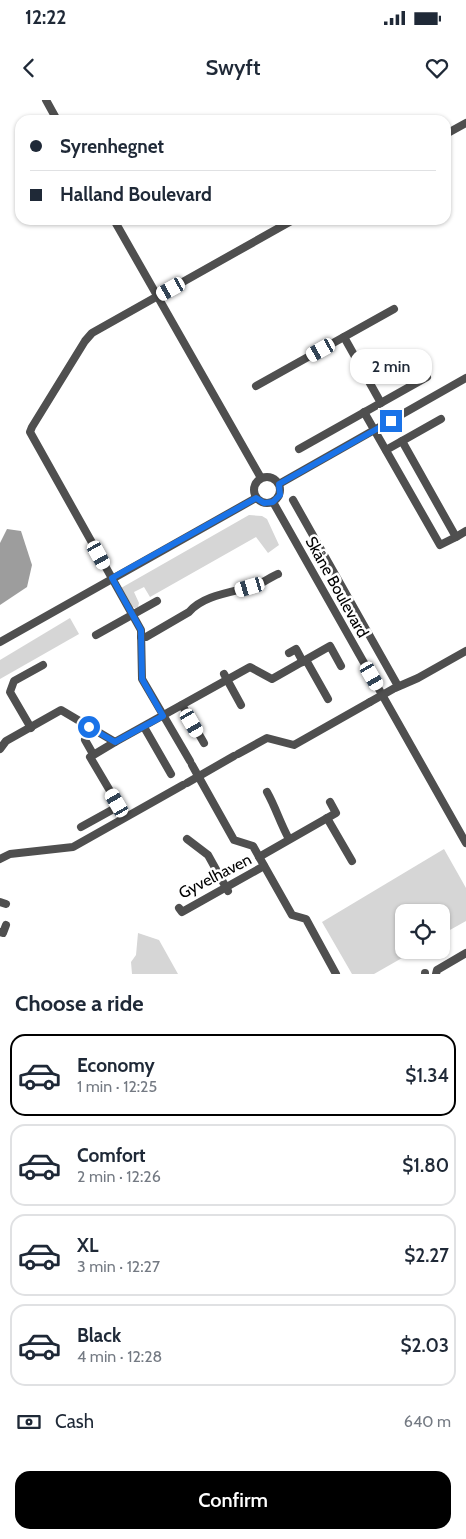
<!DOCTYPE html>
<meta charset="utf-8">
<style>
body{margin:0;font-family:Cabin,sans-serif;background:#f6f6f7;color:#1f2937;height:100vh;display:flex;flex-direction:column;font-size:19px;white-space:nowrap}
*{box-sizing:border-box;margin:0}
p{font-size:16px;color:#747a83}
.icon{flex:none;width:28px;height:28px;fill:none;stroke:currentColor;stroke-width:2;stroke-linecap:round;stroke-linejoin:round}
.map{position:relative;height:874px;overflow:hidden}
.drawer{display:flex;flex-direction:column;background:#fff;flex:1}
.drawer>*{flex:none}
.banner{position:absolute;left:15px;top:15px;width:436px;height:110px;border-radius:15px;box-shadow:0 1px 4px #0004;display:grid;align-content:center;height:110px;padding:0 15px;background:#fff}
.tools{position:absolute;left:395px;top:804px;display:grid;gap:10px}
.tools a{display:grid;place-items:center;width:55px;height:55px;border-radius:10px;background:#fff;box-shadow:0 1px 4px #0004;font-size:25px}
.end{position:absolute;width:22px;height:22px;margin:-11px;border:6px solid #1a73e8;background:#fff;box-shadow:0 0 0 2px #fff}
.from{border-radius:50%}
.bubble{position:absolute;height:35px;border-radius:15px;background:#fff;box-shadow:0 1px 4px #0004;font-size:16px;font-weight:600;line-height:35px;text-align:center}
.car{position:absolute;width:15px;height:30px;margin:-15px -8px;border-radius:6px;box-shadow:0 0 4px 1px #0007;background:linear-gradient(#fff 24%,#345 0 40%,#fff 0 76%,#345 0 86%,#fff 0)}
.banner b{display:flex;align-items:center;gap:18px;height:48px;font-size:19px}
.banner b+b{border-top:1px solid #e0e1e3}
.banner i{width:12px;height:12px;background:#1f2937}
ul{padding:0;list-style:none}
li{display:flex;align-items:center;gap:15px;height:82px;margin:0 10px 8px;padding:0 5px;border:2px solid #e0e1e3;border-radius:15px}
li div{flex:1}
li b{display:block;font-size:19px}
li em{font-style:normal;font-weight:600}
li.selected{border-color:#000}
li>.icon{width:45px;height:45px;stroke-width:1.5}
h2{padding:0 15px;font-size:22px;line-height:60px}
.pay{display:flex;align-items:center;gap:12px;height:55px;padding:0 15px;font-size:19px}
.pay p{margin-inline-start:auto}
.action{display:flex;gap:10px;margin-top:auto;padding:10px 15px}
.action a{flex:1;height:58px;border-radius:15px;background:#000;color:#fff;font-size:20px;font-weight:600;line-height:58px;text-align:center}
.status{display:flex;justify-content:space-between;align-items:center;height:35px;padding:0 25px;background:#fff;direction:ltr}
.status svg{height:14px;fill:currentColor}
header{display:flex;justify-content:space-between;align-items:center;height:65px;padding:0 15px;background:#fff;font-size:22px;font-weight:600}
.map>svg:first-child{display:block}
</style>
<div class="status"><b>12:22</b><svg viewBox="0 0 49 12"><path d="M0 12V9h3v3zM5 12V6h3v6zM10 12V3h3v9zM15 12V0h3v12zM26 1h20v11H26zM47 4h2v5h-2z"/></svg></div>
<header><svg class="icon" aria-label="back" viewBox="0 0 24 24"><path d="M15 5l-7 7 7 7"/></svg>Swyft<svg class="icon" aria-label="heart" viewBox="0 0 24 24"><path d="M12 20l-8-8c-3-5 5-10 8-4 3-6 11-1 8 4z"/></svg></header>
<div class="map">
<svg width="466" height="874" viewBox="0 0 466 874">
<rect width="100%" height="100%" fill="#fff"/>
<!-- green -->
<g fill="#d6d6d6">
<polygon points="249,415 262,416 267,419 279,445 268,453 256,437 150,497 144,487 134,492 139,503 138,507 135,508 132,507 121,488"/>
<polygon points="70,518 79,534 0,579 0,560"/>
<polygon points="444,749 466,788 466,821 441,835 441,812 404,812 404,850 416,850 374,874 352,874 322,822"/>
<polygon points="138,833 159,840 178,874 132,874 131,862 136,855"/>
</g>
<!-- water -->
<polygon fill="#9d9d9d" points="7,429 21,431 32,465 27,487 0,505 0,443"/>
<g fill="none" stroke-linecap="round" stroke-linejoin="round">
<!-- minor -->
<g stroke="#4f4f4f" stroke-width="8">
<polyline points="46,0 57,20"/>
<polyline points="446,34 466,23"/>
<polyline points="114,120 261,378"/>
<polyline points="344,237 381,303"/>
<polyline points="256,286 394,209"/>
<polyline points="364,312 440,445 456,437"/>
<polyline points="402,341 441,319"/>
<polyline points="299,349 427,277"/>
<polyline points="386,350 402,341 456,437 466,431"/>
<circle cx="267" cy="390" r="13"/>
<polyline points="279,384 466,278"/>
<polyline points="293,400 398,586"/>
<polyline points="273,402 466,743"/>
<polyline points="96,535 157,501"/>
<path d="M141,537h5l43,-25c15,-18 47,-20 68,-27 7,-3 14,-8 21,-11"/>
<polyline points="0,542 256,398"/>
<polyline points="289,553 296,549 303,562"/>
<polyline points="306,560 328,599"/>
<polyline points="224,574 241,605"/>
<polyline points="395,588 418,578 466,551"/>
<polyline points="182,605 204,643"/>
<polyline points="144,627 171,674"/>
<polyline points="31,628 10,592 14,581 43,565"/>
<polyline points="85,640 93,654"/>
<polyline points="0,649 6,641 61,610 115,642 250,567 272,579 330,546 341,566"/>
<polyline points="238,654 267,638 294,645 370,602"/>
<polyline points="190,661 142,579 141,530 30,332 32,327 85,241 92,233 293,120"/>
<polyline points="192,665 234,740 253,746 292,815 306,819 336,874"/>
<polyline points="187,683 234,656"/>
<path d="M267,692c9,16 13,31 22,47"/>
<polyline points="327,718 352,761"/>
<polyline points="81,727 119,706 90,657 115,642"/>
<polyline points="187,739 208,755 228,791"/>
<polyline points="259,757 336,713 330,702"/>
<polyline points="0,759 10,754 73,747 183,685"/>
<polyline points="0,802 6,804"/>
<polyline points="179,808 182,812 264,766"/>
<polyline points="0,832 3,833 6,825"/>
<polyline points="425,873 425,874"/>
<polyline points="436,874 437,870 466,853"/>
</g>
<!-- minor-bridge -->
<polyline stroke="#4f4f4f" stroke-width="8" points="370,602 393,589"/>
</g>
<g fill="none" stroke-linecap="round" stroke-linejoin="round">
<!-- route -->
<polyline stroke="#1a73e8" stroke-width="6" points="89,627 115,642 163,616 142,579 141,530 112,478 256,398 264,403 273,402 280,395 279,384 391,321"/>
</g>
<g text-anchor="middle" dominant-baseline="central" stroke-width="5" stroke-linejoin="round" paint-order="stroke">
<!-- street labels -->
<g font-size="16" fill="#000" stroke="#fff">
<text transform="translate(337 487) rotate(61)">Skåne Boulevard</text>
<text transform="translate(215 776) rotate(-27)">Gyvelhaven</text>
</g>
</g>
</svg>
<div class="tools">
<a><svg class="icon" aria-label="locate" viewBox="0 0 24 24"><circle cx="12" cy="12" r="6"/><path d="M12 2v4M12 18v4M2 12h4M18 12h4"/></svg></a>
</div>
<i class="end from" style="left:89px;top:627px"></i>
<i class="end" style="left:391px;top:321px"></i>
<div class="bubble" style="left:350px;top:249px;width:82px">2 min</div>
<i class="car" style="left:171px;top:189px;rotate:241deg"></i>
<i class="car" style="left:321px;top:250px;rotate:241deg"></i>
<i class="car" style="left:99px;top:455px;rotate:151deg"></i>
<i class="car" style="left:250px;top:487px;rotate:254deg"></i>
<i class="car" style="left:372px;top:576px;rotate:150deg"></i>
<i class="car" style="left:192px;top:623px;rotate:150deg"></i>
<i class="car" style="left:117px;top:703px;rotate:330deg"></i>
<div class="banner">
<b><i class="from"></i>Syrenhegnet</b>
<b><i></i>Halland Boulevard</b>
</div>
</div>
<section class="drawer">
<h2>Choose a ride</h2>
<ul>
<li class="selected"><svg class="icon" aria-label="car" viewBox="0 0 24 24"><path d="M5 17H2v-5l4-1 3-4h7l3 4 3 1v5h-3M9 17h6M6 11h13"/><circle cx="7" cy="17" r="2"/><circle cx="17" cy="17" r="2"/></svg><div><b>Economy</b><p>1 min · 12:25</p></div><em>$1.34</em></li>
<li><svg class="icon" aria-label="car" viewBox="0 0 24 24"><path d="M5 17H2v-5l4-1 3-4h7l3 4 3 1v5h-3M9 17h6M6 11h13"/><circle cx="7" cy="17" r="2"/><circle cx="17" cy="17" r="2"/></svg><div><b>Comfort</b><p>2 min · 12:26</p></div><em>$1.80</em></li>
<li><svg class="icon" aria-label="car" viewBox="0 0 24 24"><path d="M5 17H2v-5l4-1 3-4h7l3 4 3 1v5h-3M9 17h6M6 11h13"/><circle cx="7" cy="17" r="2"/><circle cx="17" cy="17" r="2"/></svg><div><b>XL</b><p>3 min · 12:27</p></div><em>$2.27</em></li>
<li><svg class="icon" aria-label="car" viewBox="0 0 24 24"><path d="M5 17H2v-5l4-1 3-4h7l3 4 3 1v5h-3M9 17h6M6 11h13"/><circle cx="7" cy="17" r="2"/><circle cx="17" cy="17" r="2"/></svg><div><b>Black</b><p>4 min · 12:28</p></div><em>$2.03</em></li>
</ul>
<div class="pay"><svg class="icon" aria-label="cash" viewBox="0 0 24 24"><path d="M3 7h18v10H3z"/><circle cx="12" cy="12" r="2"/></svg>Cash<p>640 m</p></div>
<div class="action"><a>Confirm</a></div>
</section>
